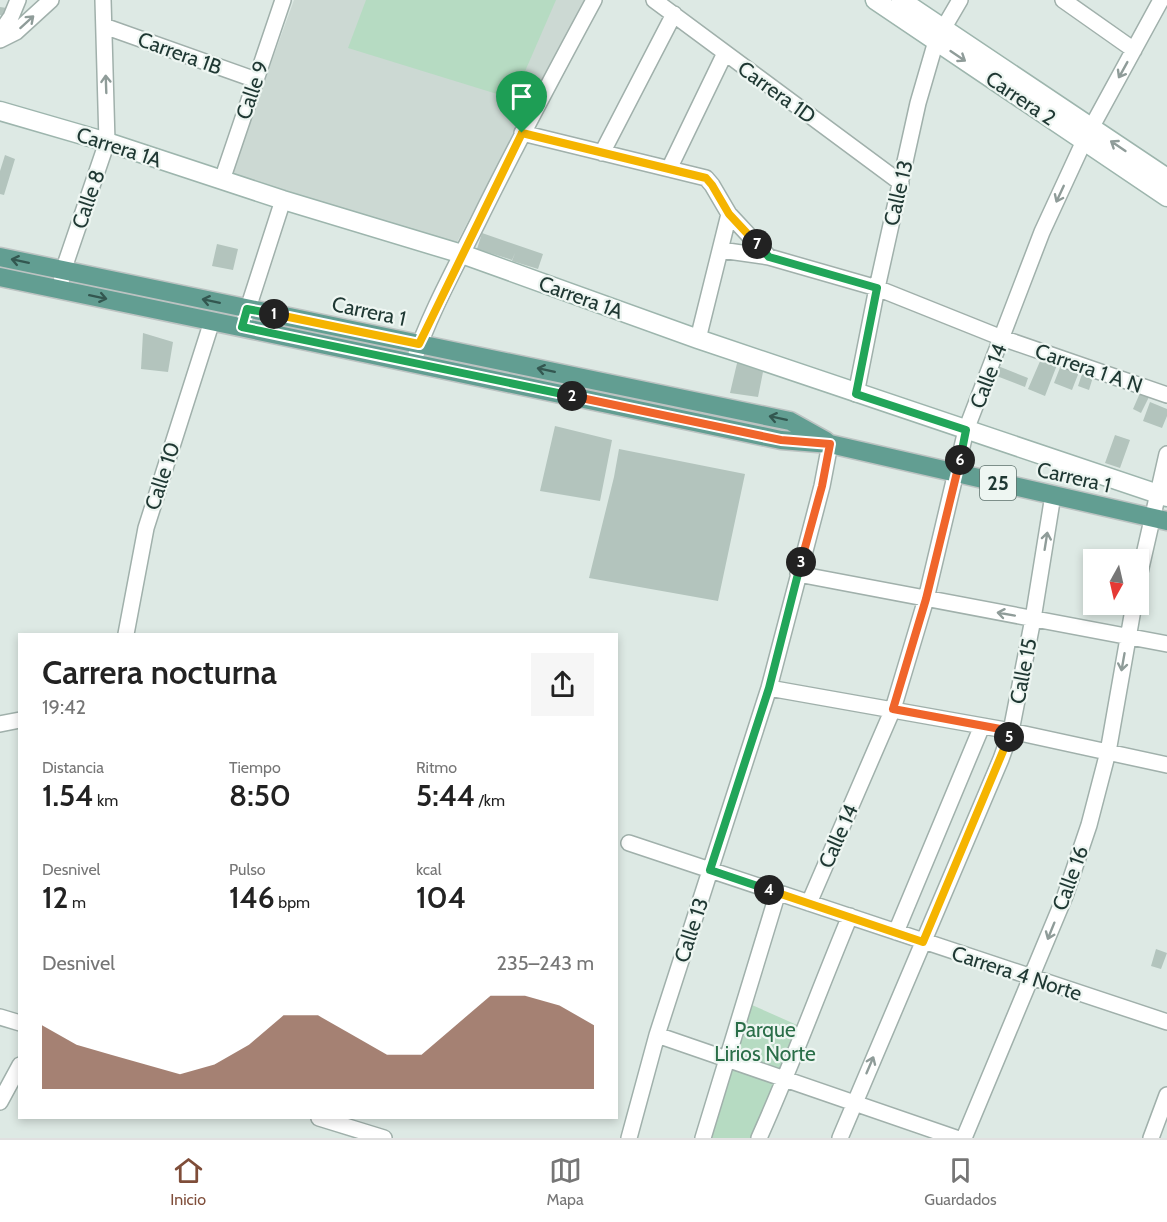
<!DOCTYPE html>
<html lang="es">
<meta charset="utf-8">
<style>
:root{--surface:#fff;--page:#f6f6f6;--text:#222;--muted:#767676;--line:#e0e0e0;--accent:#7f4d39}
body{margin:0;font-family:Cabin,sans-serif;background:var(--page);color:var(--text);height:100vh;display:flex;flex-direction:column;font-size:22px;white-space:nowrap}
*{box-sizing:border-box;margin:0}
p{font-size:20px;color:var(--muted)}
.icon{flex:none;width:33px;height:33px;fill:none;stroke:currentColor;stroke-width:2;stroke-linecap:round;stroke-linejoin:round}
.map{position:relative;flex:1;overflow:hidden}
.side{position:absolute;left:18px;top:633px;width:600px;height:486px;display:flex;flex-direction:column;background:var(--surface);border-radius:0px;box-shadow:0 3px 9px #0003}
.side>*{flex:none}
.needle{width:39px;rotate:188deg}
.buttons{position:absolute;left:1083px;top:549px;display:grid;gap:12px}
.buttons a{display:grid;place-items:center;width:66px;height:66px;border-radius:0px;background:var(--surface);box-shadow:0 3px 9px #0003;font-size:30px}
.pin{position:absolute;display:grid;place-items:center;width:51px;height:51px;color:#fff;margin:-62px -26px;border-radius:50% 50% 50% 0;rotate:-45deg;box-shadow:0 0 6px #0007}
.pin .icon{rotate:45deg}
.km{position:absolute;width:30px;height:30px;margin:-15px;border-radius:50%;background:#222;color:#fff;font-size:16px;line-height:30px;text-align:center}
.round{display:grid;place-items:center;flex:none;width:63px;height:63px;border-radius:0px;background:var(--page)}
.overview{display:flex;align-items:center;justify-content:space-between;height:102px;padding:0 24px}
h1{font-size:33px;font-weight:600;line-height:45px}
.stats{display:grid;grid-template-columns:repeat(3,1fr);gap:9px;height:102px;padding:6px 24px}
.stats div{display:grid;align-content:center}
.stats b{font-size:30px;font-weight:600}
.stats small{font-size:16px;font-weight:400}
.stats p{font-size:16px}
.chart{height:168px;padding:12px 24px}
.chart p{display:flex;justify-content:space-between}
.chart svg{width:100%;height:108px;margin-top:6px;fill:var(--accent);opacity:.7}
.tab-bar{display:flex;justify-content:space-around;align-items:center;height:84px;border-top:2px solid var(--line);background:var(--surface);font-size:16px;color:var(--muted)}
.tab-bar a{display:grid;justify-items:center;gap:3px}
.tab-bar .selected{color:var(--accent)}
.map>svg:first-child{display:block}
.built{fill:#ccd9d3}
.green{fill:#b6dbc2}
.building{fill:#b3c4bd}
.lines{fill:none;stroke-linecap:round;stroke-linejoin:round}
.street-casing{stroke:#a0b0ab;stroke-width:18}
.secondary-casing{stroke:#9db5ad;stroke-width:21}
.primary-casing{stroke:#bcc3c2;stroke-width:21}
.street{stroke:#fff;stroke-width:15}
.secondary{stroke:#fff;stroke-width:18}
.primary{stroke:#629e92;stroke-width:18}
.oneway{stroke:#8f9c99}
.oneway2{stroke:#335750}
.split-1-casing{stroke:#fff;stroke-width:12}
.split-2-casing{stroke:#fff;stroke-width:12}
.split-3-casing{stroke:#fff;stroke-width:12}
.split-4-casing{stroke:#fff;stroke-width:12}
.split-5-casing{stroke:#fff;stroke-width:12}
.split-6-casing{stroke:#fff;stroke-width:12}
.split-7-casing{stroke:#fff;stroke-width:12}
.split-8-casing{stroke:#fff;stroke-width:12}
.split-1{stroke:#f5b400;stroke-width:8}
.split-2{stroke:#22a559;stroke-width:8}
.split-3{stroke:#f0652b;stroke-width:8}
.split-4{stroke:#22a559;stroke-width:8}
.split-5{stroke:#f5b400;stroke-width:8}
.split-6{stroke:#f0652b;stroke-width:8}
.split-7{stroke:#22a559;stroke-width:8}
.split-8{stroke:#f5b400;stroke-width:8}
.labels{text-anchor:middle;dominant-baseline:central;stroke-width:4.5;stroke-linejoin:round;paint-order:stroke}
.shield{fill:#eef6f2;stroke:#5d716c;stroke-width:1.5}
.shield-label{font-size:20px;font-weight:bold;fill:#1f3833}
.street-label{font-size:21px;fill:#1f3833;stroke:#eef6f2}
.park-label{font-size:21px;fill:#2a6e48;stroke:#eef6f2}
</style>
<div class="map">
<svg width="1167" height="1138" viewBox="0 0 1167 1138">
<rect width="100%" height="100%" fill="#dde9e4"/>
<!-- built -->
<path class="built" d="M294,0h291l-129,244 -225,-71z"/>
<!-- green -->
<path class="green" d="M366,0h190l-43,99 -165,-51z
M752,1005l45,20 -19,55 -24,58h-48l25,-77z"/>
<!-- building -->
<path class="building" d="M0,7l7,1 -2,8 -5,-1z
M5,155l10,4 -11,36 -4,-1v-23z
M482,233l61,21 -5,15 -26,-8 3,-8 -3,7 -35,-11z
M217,244l21,5 -5,21 -21,-4z
M143,333l30,9 -5,30 -27,-3z
M738,359l26,8 -6,30 -28,-4z
M1041,359l16,6 -12,31 -17,-7z
M1061,365l18,7 -7,18 -18,-7z
M998,366l30,12 -3,9 -31,-12z
M1082,374l11,3 -4,13 -11,-4z
M1140,393l9,4 -8,16 -8,-4z
M1150,402l17,7v7l-5,12 -19,-7z
M555,426l57,14 -12,61 -60,-10z
M1115,435l15,5 -10,28 -15,-5z
M619,449l126,25 -27,127 -129,-23 25,-101z
M1156,949l11,4 -6,16 -10,-3z"/>
<g class="lines">
<defs>
<path id="street" d="M654,0l247,183
M1063,0l71,50
M104,26l152,54
M0,33l11,-16 7,-17
M0,40l16,-8 35,-32
M522,133l184,45 6,7 17,29 40,43
M602,153l72,-139
M669,169l56,-116
M222,180l61,-180
M721,250l48,7 108,31 125,50 165,57
M60,289l3,-18 44,-129 -4,-142
M242,327l41,-127
M698,339l31,-125
M413,363c16,-48 42,-95 65,-141 37,-75 76,-148 116,-222
M856,394l21,-106 41,-185 18,-62 24,-41
M798,574l369,70
M1138,581l29,-127
M126,634l20,-106 66,-207
M769,688l242,43 156,34
M0,724l20,-4
M629,843l538,179
M809,903l84,-194 33,-110 40,-169 76,-198 42,-91 77,-141
M896,932l86,-206
M0,1017l20,6
M657,1035l299,103
M0,1102l20,-37
M319,1118l65,20
M629,1138l28,-103 112,-347 53,-202 8,-42
M703,1138l75,-246
M759,1138c33,-73 60,-148 91,-222
M840,1138l161,-379 10,-28 22,-112 20,-124
M964,1138l101,-242 24,-71 19,-73 26,-148
M1151,1138l16,-43"/>
<path id="secondary" d="M875,0l292,197
M901,0l266,178
M0,111l107,31 176,58 179,54 236,85 469,158"/>
<path id="primary" d="M0,257l790,164 36,20
M0,277l781,163 49,4 337,77"/>
</defs>
<!-- street casing -->
<use href="#street" class="street-casing"/>
<!-- secondary casing -->
<use href="#secondary" class="secondary-casing"/>
<!-- primary casing -->
<use href="#primary" class="primary-casing"/>
<!-- street -->
<use href="#street" class="street"/>
<!-- secondary -->
<use href="#secondary" class="secondary"/>
<!-- primary -->
<use href="#primary" class="primary"/>
</g>
<!-- one-way arrows -->
<defs><path id="oneway-shaft" d="M-6 0H5M1.5-3L5.5 0L1.5 3" fill="none" stroke-width="1.6" stroke-linecap="round" stroke-linejoin="round" transform="scale(1.5)"/></defs>
<g class="oneway">
<use href="#oneway-shaft" transform="translate(27 22) rotate(-42)"/>
<use href="#oneway-shaft" transform="translate(958 56) rotate(34)"/>
<use href="#oneway-shaft" transform="translate(1123 70) rotate(119)"/>
<use href="#oneway-shaft" transform="translate(106 84) rotate(-92)"/>
<use href="#oneway-shaft" transform="translate(1118 146) rotate(-146)"/>
<use href="#oneway-shaft" transform="translate(1060 194) rotate(115)"/>
<use href="#oneway-shaft" transform="translate(1046 541) rotate(-81)"/>
<use href="#oneway-shaft" transform="translate(1006 614) rotate(-170)"/>
<use href="#oneway-shaft" transform="translate(1123 662) rotate(100)"/>
<use href="#oneway-shaft" transform="translate(1051 931) rotate(112)"/>
<use href="#oneway-shaft" transform="translate(870 1065) rotate(-67)"/>
</g>
<g class="oneway2">
<use href="#oneway-shaft" transform="translate(20 261) rotate(-168)"/>
<use href="#oneway-shaft" transform="translate(98 297) rotate(12)"/>
<use href="#oneway-shaft" transform="translate(211 301) rotate(-168)"/>
<use href="#oneway-shaft" transform="translate(546 370) rotate(-168)"/>
<use href="#oneway-shaft" transform="translate(778 418) rotate(-168)"/>
</g>
<g class="lines">
<defs>
<path id="split-1" d="M274,314l145,30 103,-211"/>
<path id="split-2" d="M274,314l-27,-5 -5,18 330,69"/>
<path id="split-3" d="M572,396l209,44 49,4 -8,42 -21,76"/>
<path id="split-4" d="M769,890l-59,-20 59,-182 32,-126"/>
<path id="split-5" d="M769,890l154,52 86,-205"/>
<path id="split-6" d="M960,460l-34,139 -33,110 118,22 -2,6"/>
<path id="split-7" d="M757,244l12,13 108,31 -21,106 110,36 -6,30"/>
<path id="split-8" d="M522,133l184,45 6,7 17,29 28,30"/>
</defs>
<!-- split-1 casing -->
<use href="#split-1" class="split-1-casing"/>
<!-- split-2 casing -->
<use href="#split-2" class="split-2-casing"/>
<!-- split-3 casing -->
<use href="#split-3" class="split-3-casing"/>
<!-- split-4 casing -->
<use href="#split-4" class="split-4-casing"/>
<!-- split-5 casing -->
<use href="#split-5" class="split-5-casing"/>
<!-- split-6 casing -->
<use href="#split-6" class="split-6-casing"/>
<!-- split-7 casing -->
<use href="#split-7" class="split-7-casing"/>
<!-- split-8 casing -->
<use href="#split-8" class="split-8-casing"/>
<!-- split-1 -->
<use href="#split-1" class="split-1"/>
<!-- split-2 -->
<use href="#split-2" class="split-2"/>
<!-- split-3 -->
<use href="#split-3" class="split-3"/>
<!-- split-4 -->
<use href="#split-4" class="split-4"/>
<!-- split-5 -->
<use href="#split-5" class="split-5"/>
<!-- split-6 -->
<use href="#split-6" class="split-6"/>
<!-- split-7 -->
<use href="#split-7" class="split-7"/>
<!-- split-8 -->
<use href="#split-8" class="split-8"/>
</g>
<g class="labels">
<!-- shield labels -->
<rect class="shield" x="980" y="466" width="36" height="34" rx="4.5"/>
<g class="shield-label">
<text x="998" y="483">25</text>
</g>
<!-- street labels -->
<g class="street-label">
<text transform="translate(180 53) rotate(20)">Carrera 1B</text>
<text transform="translate(252 90) rotate(-71)">Calle 9</text>
<text transform="translate(777 92) rotate(36)">Carrera 1D</text>
<text transform="translate(1021 98) rotate(34)">Carrera 2</text>
<text transform="translate(119 147) rotate(18)">Carrera 1A</text>
<text transform="translate(898 193) rotate(-77)">Calle 13</text>
<text transform="translate(88 199) rotate(-71)">Calle 8</text>
<text transform="translate(581 297) rotate(20)">Carrera 1A</text>
<text transform="translate(369 311) rotate(12)">Carrera 1</text>
<text transform="translate(1089 368) rotate(19)">Carrera 1 A N</text>
<text transform="translate(988 376) rotate(-69)">Calle 14</text>
<text transform="translate(162 476) rotate(-72)">Calle 10</text>
<text transform="translate(1074 477) rotate(13)">Carrera 1</text>
<text transform="translate(1023 671) rotate(-79)">Calle 15</text>
<text transform="translate(838 836) rotate(-66)">Calle 14</text>
<text transform="translate(1070 878) rotate(-70)">Calle 16</text>
<text transform="translate(691 930) rotate(-72)">Calle 13</text>
<text transform="translate(1017 973) rotate(18)">Carrera 4 Norte</text>
</g>
<!-- park labels -->
<g class="park-label">
<text x="765" y="1029">Parque<tspan x="765" dy="24">Lirios Norte</tspan></text>
</g>
</g>
</svg>
<div class="buttons">
<a><svg class="needle" viewBox="-14 -14 28 28"><path d="M0-13l5 13h-10z" fill="#e53935"/><path d="M0 13l5-13h-10z" fill="#767676"/></svg></a>
</div>
<div class="pin" style="left:522px;top:133px;background:#1e9e55"><svg class="icon" aria-label="arrive" viewBox="0 0 24 24"><path d="M6 21V4h12l-3 4 3 4H6"/></svg></div>
<b class="km" style="left:274px;top:314px">1</b>
<b class="km" style="left:572px;top:396px">2</b>
<b class="km" style="left:801px;top:562px">3</b>
<b class="km" style="left:769px;top:890px">4</b>
<b class="km" style="left:1009px;top:737px">5</b>
<b class="km" style="left:960px;top:460px">6</b>
<b class="km" style="left:757px;top:244px">7</b>
<section class="side">
<div class="overview"><div><h1>Carrera nocturna</h1><p>19:42</p></div><a class="round"><svg class="icon" aria-label="share" viewBox="0 0 24 24"><path d="M12 15V3M7 8l5-5 5 5M5 13v7h14v-7"/></svg></a></div>
<div class="stats">
<div><p>Distancia</p><b>1.54<small> km</small></b></div>
<div><p>Tiempo</p><b>8:50</b></div>
<div><p>Ritmo</p><b>5:44<small> /km</small></b></div>
</div>
<div class="stats">
<div><p>Desnivel</p><b>12<small> m</small></b></div>
<div><p>Pulso</p><b>146<small> bpm</small></b></div>
<div><p>kcal</p><b>104</b></div>
</div>
<div class="chart"><p><span>Desnivel</span>235–243 m</p>
<svg viewBox="0 0 160 44" preserveAspectRatio="none"><path d="M0 44V18L10 26L20 30L30 34L40 38L50 34L60 26L70 14L80 14L90 22L100 30L110 30L120 18L130 6L140 6L150 10L160 18V44z"/></svg>
</div>
</section>
</div>
<nav class="tab-bar">
<a class="selected"><svg class="icon" aria-label="home" viewBox="0 0 24 24"><path d="M3 11l9-7 9 7M6 9v11h12V9"/></svg>Inicio</a>
<a><svg class="icon" aria-label="map" viewBox="0 0 24 24"><path d="M3 6l6-2 6 2 6-2v14l-6 2-6-2-6 2zM9 4v14M15 6v14"/></svg>Mapa</a>
<a><svg class="icon" aria-label="saved" viewBox="0 0 24 24"><path d="M7 4h10v16l-5-4-5 4z"/></svg>Guardados</a>
</nav>
